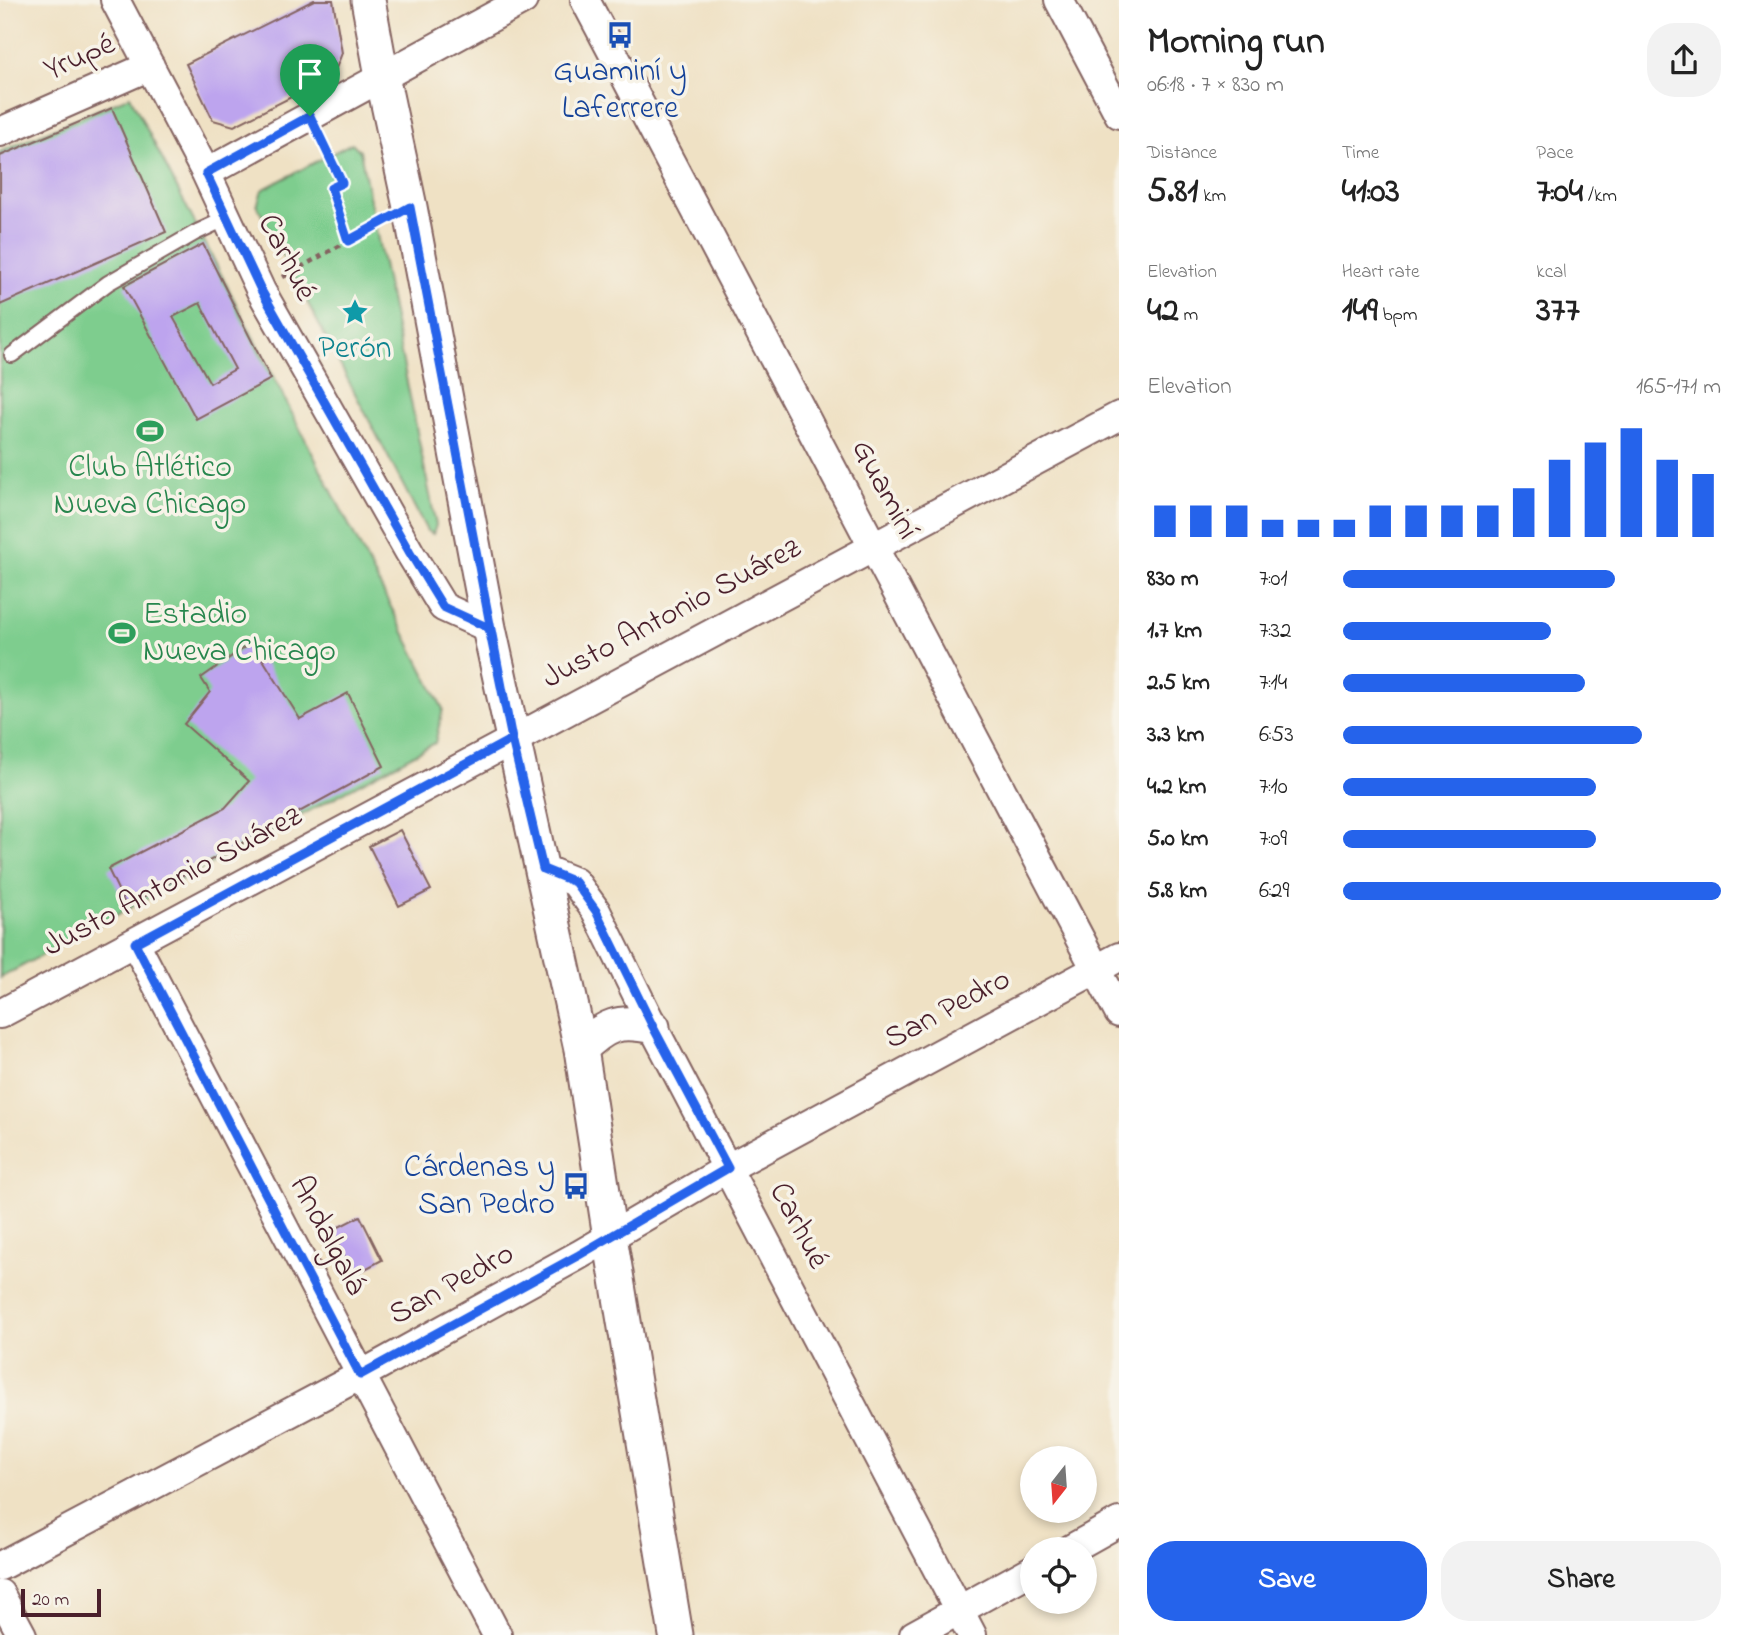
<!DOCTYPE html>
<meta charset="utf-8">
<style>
:root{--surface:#fff;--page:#f2f2f2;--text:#222;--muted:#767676;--accent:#2563eb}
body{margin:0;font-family:"Indie Flower",sans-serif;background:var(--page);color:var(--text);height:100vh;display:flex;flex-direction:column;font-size:26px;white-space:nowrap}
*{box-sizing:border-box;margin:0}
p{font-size:23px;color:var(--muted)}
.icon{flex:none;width:38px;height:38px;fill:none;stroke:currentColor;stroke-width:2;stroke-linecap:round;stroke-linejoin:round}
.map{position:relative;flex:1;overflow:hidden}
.side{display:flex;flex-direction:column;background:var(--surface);width:630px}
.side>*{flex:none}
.needle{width:46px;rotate:197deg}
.controls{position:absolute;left:1020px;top:1446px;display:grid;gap:14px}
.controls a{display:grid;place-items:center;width:77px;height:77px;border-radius:50%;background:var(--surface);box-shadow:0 4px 10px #0003;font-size:35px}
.scale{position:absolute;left:21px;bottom:18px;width:80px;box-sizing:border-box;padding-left:7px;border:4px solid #4a1f2b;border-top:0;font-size:19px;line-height:24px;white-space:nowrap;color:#4a1f2b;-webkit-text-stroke:5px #f7f3e8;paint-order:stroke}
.pin{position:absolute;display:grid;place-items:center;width:60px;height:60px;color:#fff;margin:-72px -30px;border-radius:50% 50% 50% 0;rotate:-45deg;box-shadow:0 0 7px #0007}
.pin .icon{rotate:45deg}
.round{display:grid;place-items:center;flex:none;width:74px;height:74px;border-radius:28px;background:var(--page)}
.head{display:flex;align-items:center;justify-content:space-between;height:119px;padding:0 28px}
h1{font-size:38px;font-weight:800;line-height:52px}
.figures{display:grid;grid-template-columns:repeat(3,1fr);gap:10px;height:119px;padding:7px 28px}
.figures div{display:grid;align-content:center}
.figures b{font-size:35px;font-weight:800}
.figures small{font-size:19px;font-weight:400}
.figures p{font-size:19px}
.chart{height:196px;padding:14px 28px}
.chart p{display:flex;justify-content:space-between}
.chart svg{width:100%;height:126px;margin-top:7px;stroke:var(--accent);stroke-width:6}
.cta{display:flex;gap:14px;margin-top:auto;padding:14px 28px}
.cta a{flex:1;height:80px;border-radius:28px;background:var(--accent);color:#fff;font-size:28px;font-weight:800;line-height:80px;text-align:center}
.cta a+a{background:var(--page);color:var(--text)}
ul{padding:0 28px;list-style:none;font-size:23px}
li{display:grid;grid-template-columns:112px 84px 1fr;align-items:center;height:52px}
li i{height:18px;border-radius:9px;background:var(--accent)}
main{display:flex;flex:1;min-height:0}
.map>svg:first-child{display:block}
.green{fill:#7ecd8e;stroke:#64765c;stroke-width:2}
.building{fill:#bda4ee;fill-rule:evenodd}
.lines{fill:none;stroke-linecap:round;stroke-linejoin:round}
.service-casing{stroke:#846361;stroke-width:18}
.minor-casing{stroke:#846361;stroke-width:32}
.tertiary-casing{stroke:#846361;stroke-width:37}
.path{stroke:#846361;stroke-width:4.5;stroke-dasharray:5 5;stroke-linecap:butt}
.service{stroke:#fff;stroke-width:14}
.minor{stroke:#fff;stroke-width:28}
.tertiary{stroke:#fff;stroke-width:33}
.route-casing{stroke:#fff;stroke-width:14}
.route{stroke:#2563eb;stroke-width:9}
.labels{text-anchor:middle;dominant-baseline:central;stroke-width:7;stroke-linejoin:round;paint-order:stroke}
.street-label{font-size:32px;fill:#4a1f2b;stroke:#f7f3e8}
.transit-label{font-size:32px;fill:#164399;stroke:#f7f3e8}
.culture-label{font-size:32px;fill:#0d838f;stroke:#f7f3e8}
.leisure-label{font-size:32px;fill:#27864d;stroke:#f7f3e8}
</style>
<main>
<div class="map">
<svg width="1119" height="1635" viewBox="0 0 1119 1635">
<rect width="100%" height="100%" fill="#f7f3e8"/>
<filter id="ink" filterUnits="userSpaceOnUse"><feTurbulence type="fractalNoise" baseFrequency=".0143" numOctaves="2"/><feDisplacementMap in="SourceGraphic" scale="14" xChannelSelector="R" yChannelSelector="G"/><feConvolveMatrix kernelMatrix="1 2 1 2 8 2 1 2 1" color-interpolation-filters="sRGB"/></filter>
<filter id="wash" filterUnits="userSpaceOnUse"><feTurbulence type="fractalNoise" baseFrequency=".00686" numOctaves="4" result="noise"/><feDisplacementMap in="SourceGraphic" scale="28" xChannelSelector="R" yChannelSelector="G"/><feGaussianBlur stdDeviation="1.57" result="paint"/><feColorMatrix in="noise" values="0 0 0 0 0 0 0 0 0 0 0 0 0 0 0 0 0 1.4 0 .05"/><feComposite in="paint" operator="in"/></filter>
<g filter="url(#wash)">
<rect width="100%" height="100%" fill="#efe1c4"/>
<!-- green -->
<path class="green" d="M130,96l313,613 -8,34 -435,235v-826z
M352,143l8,8 76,374 -3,9 -6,-3 -170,-325 5,-16z"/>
<g id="blocks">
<!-- building -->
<path class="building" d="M314,0h19l9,53 -9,23 -99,50 -21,-6 -27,-56z
M112,108l54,124 -166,73v-149z
M203,244l68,135 -75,40 -72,-133zM200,303l35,66 -25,14 -37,-66z
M252,642l48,77 48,-26 36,73 -258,140 -18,-37 117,-61 24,-27 -65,-57 26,-32 -9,-14z
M400,830l31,60 -32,16 -30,-60z
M360,1216l22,44 -28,15 -23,-44z"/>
</g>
</g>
<g filter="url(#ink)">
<use href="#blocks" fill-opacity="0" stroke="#846361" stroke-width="2"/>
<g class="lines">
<defs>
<path id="service" d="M12,355l96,-72 87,-50 32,-15"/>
<path id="minor" d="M115,0l91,173 55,118 149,262 33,54 46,21
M585,0l534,1013
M1059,0l60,114
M0,132l150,-66
M206,173l317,-173
M543,869l32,13 21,29 57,116 319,608
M135,943l362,692
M0,1014l1119,-598
M1071,1549l48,-27
M0,1566l361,-191 218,-120 149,-87 391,-211
M0,1594l22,41
M914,1635l118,-65"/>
<path id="tertiary" d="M368,0l14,76 28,131 79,421 92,421 29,188 66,398
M581,1049c24,-24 38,-30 72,-22"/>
</defs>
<!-- service casing -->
<use href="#service" class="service-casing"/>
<!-- minor casing -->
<use href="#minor" class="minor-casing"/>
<!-- tertiary casing -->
<use href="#tertiary" class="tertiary-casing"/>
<!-- path -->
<path class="path" d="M348,241l37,-20
M283,277l65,-36 -17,-53 11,-5 -21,-43"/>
<!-- service -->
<use href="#service" class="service"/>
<!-- minor -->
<use href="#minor" class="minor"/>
<!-- tertiary -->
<use href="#tertiary" class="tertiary"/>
</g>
</g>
<g class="lines" filter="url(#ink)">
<defs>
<path id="route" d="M310,116l32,67 -11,5 17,53 62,-34 102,532 -377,204 225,432 219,-120 149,-87 -75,-141 -57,-116 -21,-29 -32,-13 -31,-130 -23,-111 -46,-21 -33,-54 -149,-263 -55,-117 104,-57"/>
</defs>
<!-- route casing -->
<use href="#route" class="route-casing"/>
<!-- route -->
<use href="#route" class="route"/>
</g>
<!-- icons -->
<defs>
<symbol id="bus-bare" viewBox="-9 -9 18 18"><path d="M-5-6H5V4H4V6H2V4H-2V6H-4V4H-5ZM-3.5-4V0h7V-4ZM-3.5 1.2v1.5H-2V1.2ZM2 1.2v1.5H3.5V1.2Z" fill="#1a4fb4" stroke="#f7f3e8" stroke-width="2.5" paint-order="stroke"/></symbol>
<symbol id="sight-bare" viewBox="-9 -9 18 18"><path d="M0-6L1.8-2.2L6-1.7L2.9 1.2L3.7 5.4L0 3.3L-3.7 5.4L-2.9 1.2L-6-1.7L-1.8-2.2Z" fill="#0f9aa8" stroke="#f7f3e8" stroke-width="2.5" paint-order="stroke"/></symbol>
<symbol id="stadium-bare" viewBox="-9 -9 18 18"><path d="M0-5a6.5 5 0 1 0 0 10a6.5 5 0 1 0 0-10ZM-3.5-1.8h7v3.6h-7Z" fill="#2e9e5b" stroke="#f7f3e8" stroke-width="2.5" paint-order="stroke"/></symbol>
</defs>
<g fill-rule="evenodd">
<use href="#bus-bare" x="601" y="16" width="38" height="38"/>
<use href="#sight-bare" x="336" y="293" width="38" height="38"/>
<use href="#stadium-bare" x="131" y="412" width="38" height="38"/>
<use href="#stadium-bare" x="103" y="614" width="38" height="38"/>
<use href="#bus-bare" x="557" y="1167" width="38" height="38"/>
</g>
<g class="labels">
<!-- street labels -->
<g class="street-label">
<text transform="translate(80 58) rotate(-24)">Yrupé</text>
<text transform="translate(286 258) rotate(63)">Carhué</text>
<text transform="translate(884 490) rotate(62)">Guaminí</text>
<text transform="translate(672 614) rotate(-28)">Justo Antonio Suárez</text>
<text transform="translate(173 882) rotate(-28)">Justo Antonio Suárez</text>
<text transform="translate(948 1010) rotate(-28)">San Pedro</text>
<text transform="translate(798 1226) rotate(62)">Carhué</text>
<text transform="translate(327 1236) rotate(62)">Andalgalá</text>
<text transform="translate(452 1285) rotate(-29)">San Pedro</text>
</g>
<!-- transit labels -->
<g class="transit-label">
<text x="620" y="72">Guaminí y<tspan x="620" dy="37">Laferrere</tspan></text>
<text x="555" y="1168" text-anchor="end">Cárdenas y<tspan x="555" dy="37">San Pedro</tspan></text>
</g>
<!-- culture labels -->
<g class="culture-label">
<text x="355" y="349">Perón</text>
</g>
<!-- leisure labels -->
<g class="leisure-label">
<text x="150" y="468">Club Atlético<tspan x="150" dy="37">Nueva Chicago</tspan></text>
<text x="143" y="615" text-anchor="start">Estadio<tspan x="143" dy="37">Nueva Chicago</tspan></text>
</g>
</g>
</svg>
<div class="controls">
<a><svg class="needle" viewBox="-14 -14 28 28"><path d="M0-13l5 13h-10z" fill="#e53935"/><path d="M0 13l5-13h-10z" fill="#767676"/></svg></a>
<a><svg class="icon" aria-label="locate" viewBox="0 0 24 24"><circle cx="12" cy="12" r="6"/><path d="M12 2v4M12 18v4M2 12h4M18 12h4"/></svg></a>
</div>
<div class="scale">20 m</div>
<div class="pin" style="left:310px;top:116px;background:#1e9e55"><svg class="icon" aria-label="arrive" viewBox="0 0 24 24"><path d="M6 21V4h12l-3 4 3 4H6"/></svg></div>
</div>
<section class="side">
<div class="head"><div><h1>Morning run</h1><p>06:18 · 7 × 830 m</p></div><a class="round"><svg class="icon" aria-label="share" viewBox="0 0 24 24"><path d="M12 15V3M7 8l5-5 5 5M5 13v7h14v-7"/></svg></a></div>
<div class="figures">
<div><p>Distance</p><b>5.81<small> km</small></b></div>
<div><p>Time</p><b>41:03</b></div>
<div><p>Pace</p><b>7:04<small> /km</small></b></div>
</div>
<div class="figures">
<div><p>Elevation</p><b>42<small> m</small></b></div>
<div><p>Heart rate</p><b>149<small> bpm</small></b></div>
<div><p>kcal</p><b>377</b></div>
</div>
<div class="chart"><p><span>Elevation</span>165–171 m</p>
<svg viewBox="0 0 160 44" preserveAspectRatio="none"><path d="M5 44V33M15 44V33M25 44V33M35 44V38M45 44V38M55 44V38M65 44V33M75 44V33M85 44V33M95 44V33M105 44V27M115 44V17M125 44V11M135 44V6M145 44V17M155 44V22"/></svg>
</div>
<ul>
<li><b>830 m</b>7:01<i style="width:72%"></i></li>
<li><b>1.7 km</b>7:32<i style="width:55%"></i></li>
<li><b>2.5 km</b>7:14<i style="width:64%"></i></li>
<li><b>3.3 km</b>6:53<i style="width:79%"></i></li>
<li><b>4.2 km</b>7:10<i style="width:67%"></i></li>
<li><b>5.0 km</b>7:09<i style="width:67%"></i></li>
<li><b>5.8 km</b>6:29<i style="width:100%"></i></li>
</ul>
<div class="cta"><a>Save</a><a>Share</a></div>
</section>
</main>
